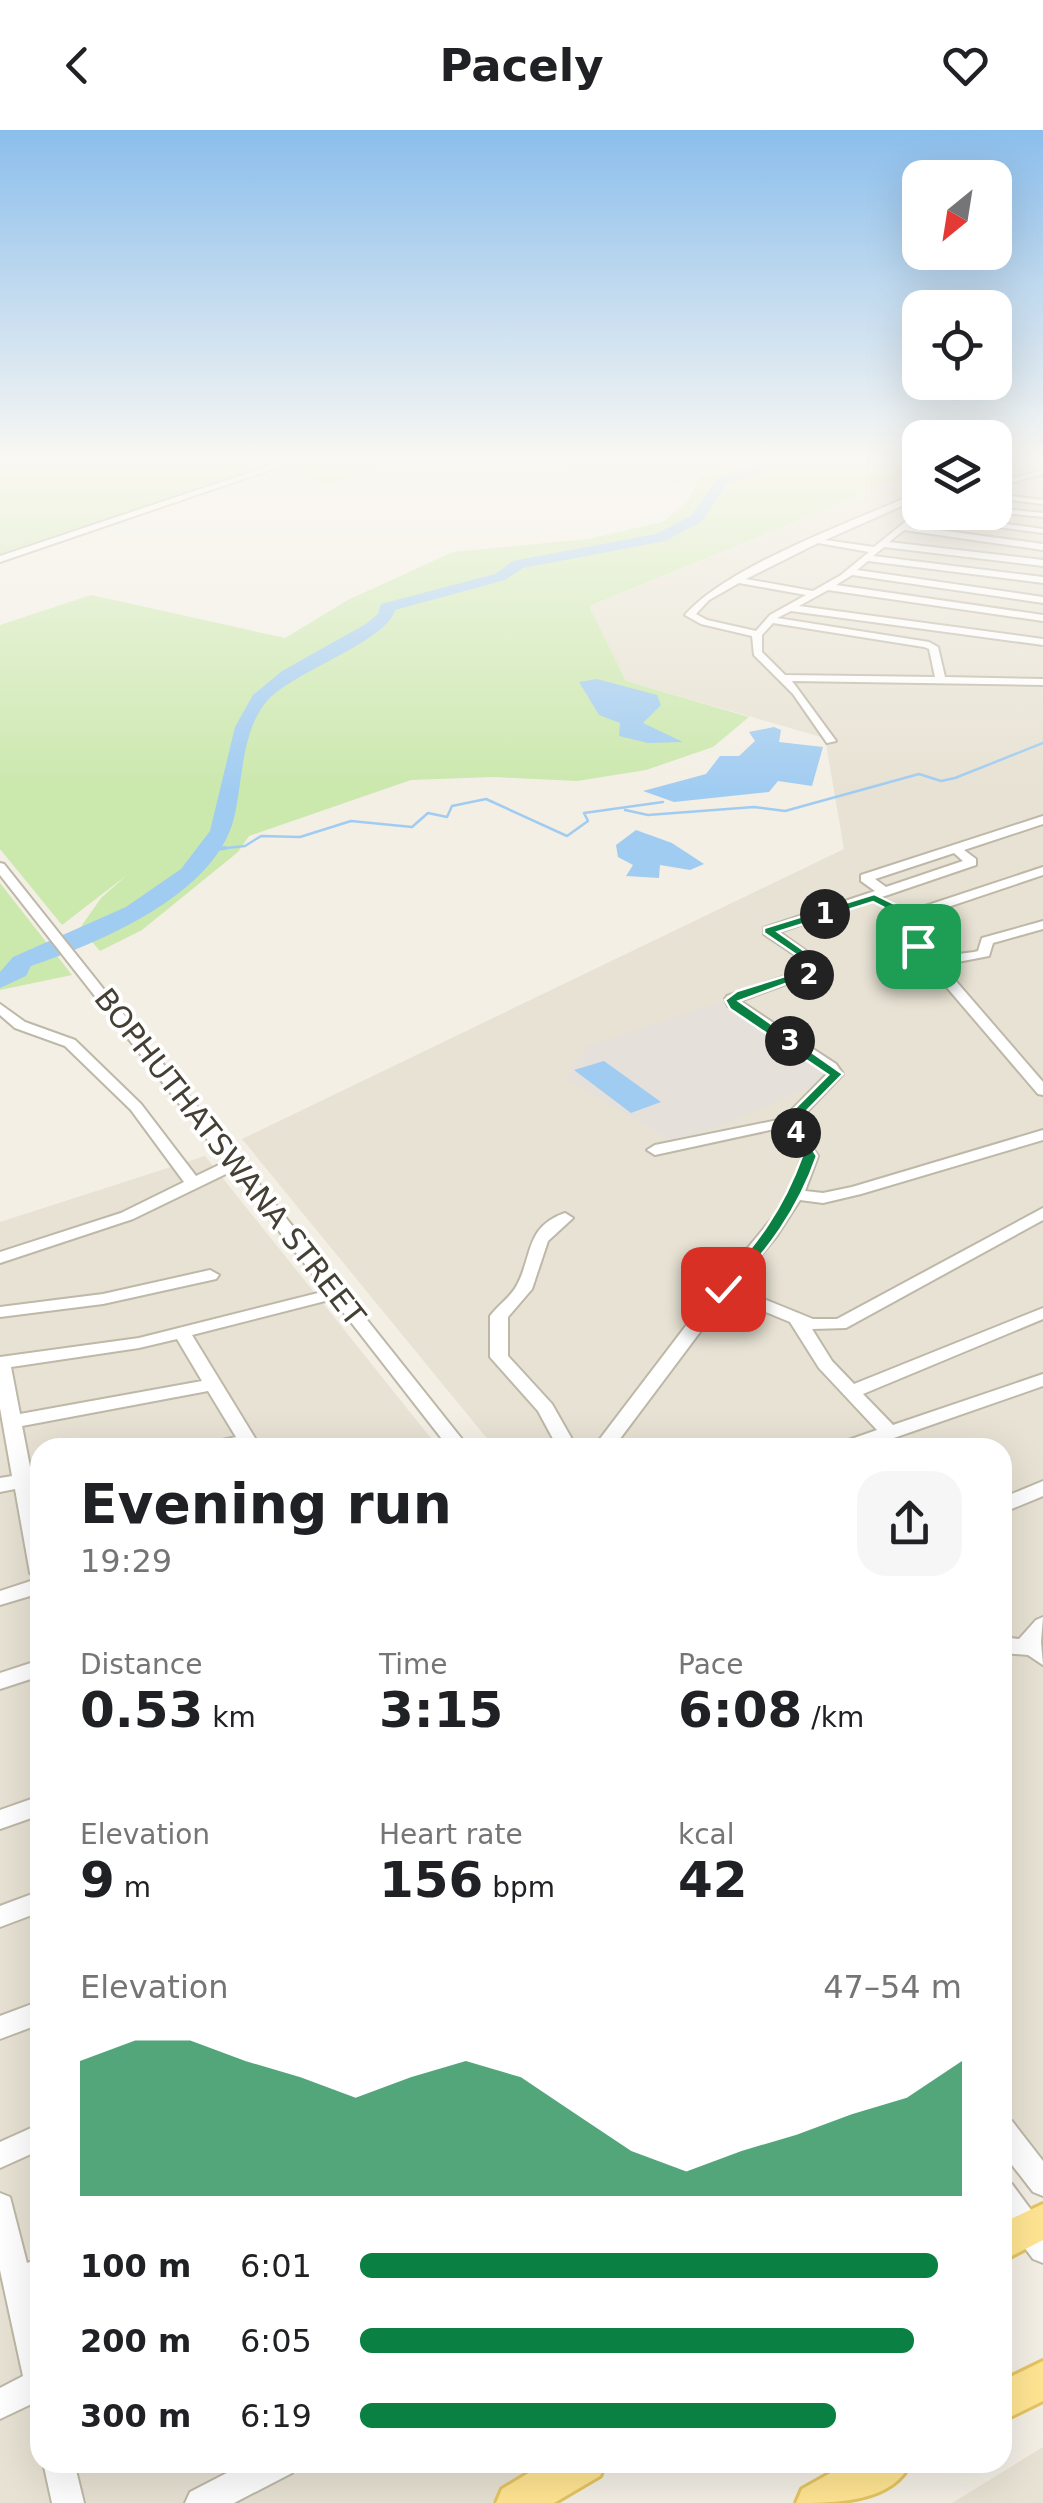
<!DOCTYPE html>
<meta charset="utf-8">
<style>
:root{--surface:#fff;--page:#f6f6f6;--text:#202124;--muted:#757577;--accent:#0b8043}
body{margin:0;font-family:"DejaVu Sans",sans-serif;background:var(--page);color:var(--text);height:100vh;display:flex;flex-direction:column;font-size:38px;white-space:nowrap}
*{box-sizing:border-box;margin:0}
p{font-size:32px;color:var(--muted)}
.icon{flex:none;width:55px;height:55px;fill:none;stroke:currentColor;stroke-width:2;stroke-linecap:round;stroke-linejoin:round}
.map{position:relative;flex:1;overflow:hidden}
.drawer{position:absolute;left:30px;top:1308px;width:982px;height:1035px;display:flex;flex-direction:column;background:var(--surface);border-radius:30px;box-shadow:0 10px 40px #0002}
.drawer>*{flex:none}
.needle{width:65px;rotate:210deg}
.buttons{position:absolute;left:902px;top:30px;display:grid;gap:20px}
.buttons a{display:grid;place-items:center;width:110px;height:110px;border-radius:20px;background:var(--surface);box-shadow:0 10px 40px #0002;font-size:50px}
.pin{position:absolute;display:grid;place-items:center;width:85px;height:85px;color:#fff;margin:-42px;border-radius:20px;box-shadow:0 5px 15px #0006}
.km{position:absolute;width:50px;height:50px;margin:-25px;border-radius:50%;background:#222;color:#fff;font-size:28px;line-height:50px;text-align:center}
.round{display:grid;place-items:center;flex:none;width:105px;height:105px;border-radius:30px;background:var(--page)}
.head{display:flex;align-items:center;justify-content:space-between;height:170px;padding:0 50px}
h1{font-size:55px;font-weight:600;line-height:75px}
.metrics{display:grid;grid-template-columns:repeat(3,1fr);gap:15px;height:170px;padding:10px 50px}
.metrics div{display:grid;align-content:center}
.metrics b{font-size:50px;font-weight:600}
.metrics small{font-size:28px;font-weight:400}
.metrics p{font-size:28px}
.chart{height:280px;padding:20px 50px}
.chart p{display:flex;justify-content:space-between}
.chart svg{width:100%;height:180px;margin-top:10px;fill:var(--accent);opacity:.7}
ul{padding:0 50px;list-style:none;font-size:32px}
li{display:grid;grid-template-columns:160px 120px 1fr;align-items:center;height:75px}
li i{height:25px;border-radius:12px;background:var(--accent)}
header{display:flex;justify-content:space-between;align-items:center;height:130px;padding:0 50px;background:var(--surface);font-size:45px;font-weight:600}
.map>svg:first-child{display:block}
.residential{fill:#e7e2d3}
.industrial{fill:#e5e1da}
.green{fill:#cbe8ad}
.water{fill:#a1ccf1}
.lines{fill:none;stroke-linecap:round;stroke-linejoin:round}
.stream-far1{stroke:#a1ccf1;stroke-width:2.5}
.stream{stroke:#a1ccf1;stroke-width:4}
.river{fill:#a1ccf1;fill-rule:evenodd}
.minor-casing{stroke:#beb8a8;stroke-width:4}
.major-casing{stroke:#e5c462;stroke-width:6}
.minor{fill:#fff;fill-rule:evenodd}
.major{fill:#ffe592;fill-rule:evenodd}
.route{fill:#0b8043;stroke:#fff;stroke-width:2.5}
.labels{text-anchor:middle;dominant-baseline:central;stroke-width:8;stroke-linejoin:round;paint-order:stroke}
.street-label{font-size:30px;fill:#454035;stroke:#fff}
</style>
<header><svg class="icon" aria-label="back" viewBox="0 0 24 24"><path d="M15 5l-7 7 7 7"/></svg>Pacely<svg class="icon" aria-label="heart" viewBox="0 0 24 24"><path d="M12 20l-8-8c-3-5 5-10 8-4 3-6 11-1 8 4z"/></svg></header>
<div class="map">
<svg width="1043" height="2373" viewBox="0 0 1043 2373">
<rect width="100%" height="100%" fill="#f3efe5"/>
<!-- residential -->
<path class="residential" d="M495,327h244l-59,26z
M995,327h48v1706l-40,-53 -1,-662 -508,-1 -252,-308 602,-290 -19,-111 -199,-57 -37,-75 331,-134v40h75z
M205,1026l233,291 -398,1v1014l521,1 -70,40h-491v-1281z
M1043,2317v56h-91z"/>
<!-- industrial -->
<path class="industrial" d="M722,871l120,73 -165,70 -111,-65 20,-33z"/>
<!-- green -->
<path class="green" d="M0,327h301l-301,101z
M312,327h90l-71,28 -52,-16z
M741,327h179v14l-331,135 37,75 123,36 -36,30 -67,23 -69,11 -84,-4 -82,3 -162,56 -11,16 -96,78 -42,21 -20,-23 21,-30 26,-23 -65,50 -62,-76v-224l91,-30 194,43 63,-38 105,-48 135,-13 75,-17 24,-20 13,-26z
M0,753l72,92 -72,15z"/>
<!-- water -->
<path class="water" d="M597,549l60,16 4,10 -18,18 40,19 -35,1 -29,-7 1,-13 -21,-8 -20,-33z
M774,597l7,3 -2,12 44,5 -11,39 -34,-5 -9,11 -95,10 -31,-11 63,-17 14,-18h19l16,-15 -6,-9z
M636,700l36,13 32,21 -14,6 -30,-5 -1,13 -33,-2 7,-11 -15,-8 -2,-12z
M604,931l57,41 -30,11 -57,-43z"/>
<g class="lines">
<!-- stream-far1 -->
<path class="stream-far1" d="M625,680l23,5 106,-8 31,4 134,-37 22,7 14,-3 88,-35
M208,720l37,-4 16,-10 39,1 51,-16 61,6 16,-14 19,4 5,-11 34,-7 81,37 21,-15 -4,-8 79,-11"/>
<!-- stream -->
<path class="stream" d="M208,720l17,-2"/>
<!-- river -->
<path class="river" d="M787,327h22l-81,26 -27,39 -36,19 -142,27 -18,12 -110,30c-7,31 -103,62 -128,91 -26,30 -24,80 -33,117 -19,77 -135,125 -203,148l-5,10 -26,12v-16l13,-15 113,-50 55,-38 29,-38 25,-104 18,-32 29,-24 84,-47 12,-10 3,-10 114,-30 18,-13 143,-27 35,-18 27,-39z"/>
<defs>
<path id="minor" d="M296,327h12l-308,105v-6z
M1008,327h8l-21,15v-6z
M1043,340v4l-48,13v-4z
M917,363h3v5l-95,42 49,7 46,-37v2l123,17v4l-124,-16 -10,9 134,18v6l-139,-20 -15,12 154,18v6l-159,-19 -11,9 170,21v6l-175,-22 -11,9 186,27v6l-191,-28 -16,10 207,30v6l-215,-31 -29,16 244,33v6l-252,-34 -14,7 152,24 9,5 7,30 98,2v6l-251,-4 44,60 -9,2 -34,-49 -39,-39 -2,-19 -51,-12 -16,-9c44,-50 169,-94 232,-122zM818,413l51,9 -28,23 -28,16 -67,-12zM739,453l67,12 -36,20 -14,16 -49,-11 -11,-6 13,-14zM773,493l151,24 5,2 6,28 -150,-2 -23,-23v-17z
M995,364l48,6v4l-48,-6z
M995,378l48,5v4l-48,-5z
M1043,686v8l-79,26 12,9v6l-197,67 51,36 -90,33 96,63 7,10 -47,49 22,33 -13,35 18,2 29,-6 191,-57v10l-182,54 -38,9 -23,-3 -24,37 -42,50 79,32h24l206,-111v12l-197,108 -34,1 20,32 22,23 189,-76v11l-180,75 30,31 150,-51v12l-178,62h-30l2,-4 40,-14 -58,-62 -29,-46 -63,-26 -114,152h-20l124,-163 58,-70 20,-37 7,-22 -18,-29 -129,28 -8,-5 8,-5 128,-26 45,-46 -100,-67 -3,-7 2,-3 86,-29 -49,-33v-6l111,-37 -14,-10v-6zM954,723l9,8 -77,26 -11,-8z
M0,733l4,1 234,294 5,1v5l226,284h-20l-116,-149 -141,36 69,113h-59l2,-4 32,-7 -28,-46 -186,35 9,46 9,-1v12l-7,2 7,34v74l-40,12v-14l37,-12 -7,-6 -15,-84 -15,3v-14l12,-2 -12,-68v-51l139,-19 187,-47 -94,-120 -99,48 -133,44v-11l121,-39 63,-31 -53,-72 -66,-64 -50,-18 -15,-13v-11l25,18 50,18 66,64 55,72 29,-14 -225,-287zM177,1209l25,42 -182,33 -9,-47 128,-19z
M1043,737v8l-128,43 1,16 19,23 39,-5 4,-1 4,-13 61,-17v8l-50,14 -4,13 -47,9 101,117v13l-5,-1 -136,-159 2,-22z
M565,1083l8,5 -25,23 -16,48 -24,28v39l44,48 25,44h-19l-20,-37 -48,-54v-41c8,-11 21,-19 27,-31 16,-30 8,-58 48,-72z
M210,1140l9,5 -3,4 -113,25 -103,13v-10l103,-13z
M1043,1351v15l-41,17v-15z
M1043,1487l-2,25 2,23 -15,-10 -26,-2v-16l17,2 17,-19z
M40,1530v16l-40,13v-16z
M40,1666v19l-40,14v-19z
M40,1761v21l-40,15v-21z
M40,1871v23l-40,15v-23z
M1002,1988l10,3 31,40v35l-10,-4 -31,-40z
M40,1994v26l-40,18v-26z
M1002,2050l10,4 31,42v37l-10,-4 -31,-42z
M0,2063l10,4 17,66 13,-5v29l-7,3 7,29v81l-40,19v-31l23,-12 -23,-106z
M43,2332h31l10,41h-32z
M248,2332h48l-4,11 -58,30h-49l5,-11z"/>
<path id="major" d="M1043,2074v36l-41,21v-38z
M1043,2231v40l-41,20v-40z
M547,2332h59l-6,14 -46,27h-58l6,-14z
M850,2332h61c-18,41 -77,41 -115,41l6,-14z"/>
</defs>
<!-- minor casing -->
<use href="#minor" class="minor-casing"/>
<!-- major casing -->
<use href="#major" class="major-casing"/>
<!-- minor -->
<use href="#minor" class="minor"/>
<!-- major -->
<use href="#major" class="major"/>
</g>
<!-- sky -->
<linearGradient id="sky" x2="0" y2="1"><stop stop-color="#8bbeec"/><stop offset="0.5" stop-color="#faf8f3"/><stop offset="1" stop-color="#faf8f3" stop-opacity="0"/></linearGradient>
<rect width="1043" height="660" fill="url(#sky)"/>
<!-- route -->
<path class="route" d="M874,764l39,19 -1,13 10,22 -11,-2 -11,-20 2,-9 -29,-15 -95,30 51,36 -90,33 104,73 -47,48 21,34c-19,55 -49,94 -88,136h-11v-6c38,-41 65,-77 84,-130l-21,-34 47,-47 -98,-66 -5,-9 12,-9 77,-24 -50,-34v-5z"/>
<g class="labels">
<!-- street labels -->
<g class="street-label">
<text transform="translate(230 1027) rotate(52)">BOPHUTHATSWANA STREET</text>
</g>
</g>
</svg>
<div class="buttons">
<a><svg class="needle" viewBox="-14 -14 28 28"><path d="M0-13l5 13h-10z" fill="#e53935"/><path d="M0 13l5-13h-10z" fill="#757577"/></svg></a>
<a><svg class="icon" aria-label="locate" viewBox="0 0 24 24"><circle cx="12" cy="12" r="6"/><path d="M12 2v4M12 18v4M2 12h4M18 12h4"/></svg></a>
<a><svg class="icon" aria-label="layers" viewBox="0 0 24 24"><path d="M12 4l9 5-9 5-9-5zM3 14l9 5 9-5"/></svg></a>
</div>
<div class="pin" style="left:918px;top:816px;background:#1e9e55"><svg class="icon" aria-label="arrive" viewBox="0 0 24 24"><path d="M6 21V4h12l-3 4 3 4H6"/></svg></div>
<div class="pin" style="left:723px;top:1159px;background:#d93025"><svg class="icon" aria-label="check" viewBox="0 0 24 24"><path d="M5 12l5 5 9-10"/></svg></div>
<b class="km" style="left:825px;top:784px">1</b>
<b class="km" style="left:809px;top:845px">2</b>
<b class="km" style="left:790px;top:911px">3</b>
<b class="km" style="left:796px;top:1003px">4</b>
<section class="drawer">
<div class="head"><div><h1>Evening run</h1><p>19:29</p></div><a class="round"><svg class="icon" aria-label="share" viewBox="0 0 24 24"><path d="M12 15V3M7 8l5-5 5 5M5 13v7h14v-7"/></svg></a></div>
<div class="metrics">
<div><p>Distance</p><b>0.53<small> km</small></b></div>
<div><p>Time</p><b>3:15</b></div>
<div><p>Pace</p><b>6:08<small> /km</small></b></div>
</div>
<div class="metrics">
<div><p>Elevation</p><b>9<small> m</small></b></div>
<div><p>Heart rate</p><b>156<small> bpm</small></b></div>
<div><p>kcal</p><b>42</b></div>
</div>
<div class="chart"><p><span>Elevation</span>47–54 m</p>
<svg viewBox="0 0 160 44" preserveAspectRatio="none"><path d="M0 44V11L10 6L20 6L30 11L40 15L50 20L60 15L70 11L80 15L90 24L100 33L110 38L120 33L130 29L140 24L150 20L160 11V44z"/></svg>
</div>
<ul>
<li><b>100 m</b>6:01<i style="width:96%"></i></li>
<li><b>200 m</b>6:05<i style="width:92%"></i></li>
<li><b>300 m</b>6:19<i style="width:79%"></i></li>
</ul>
</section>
</div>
